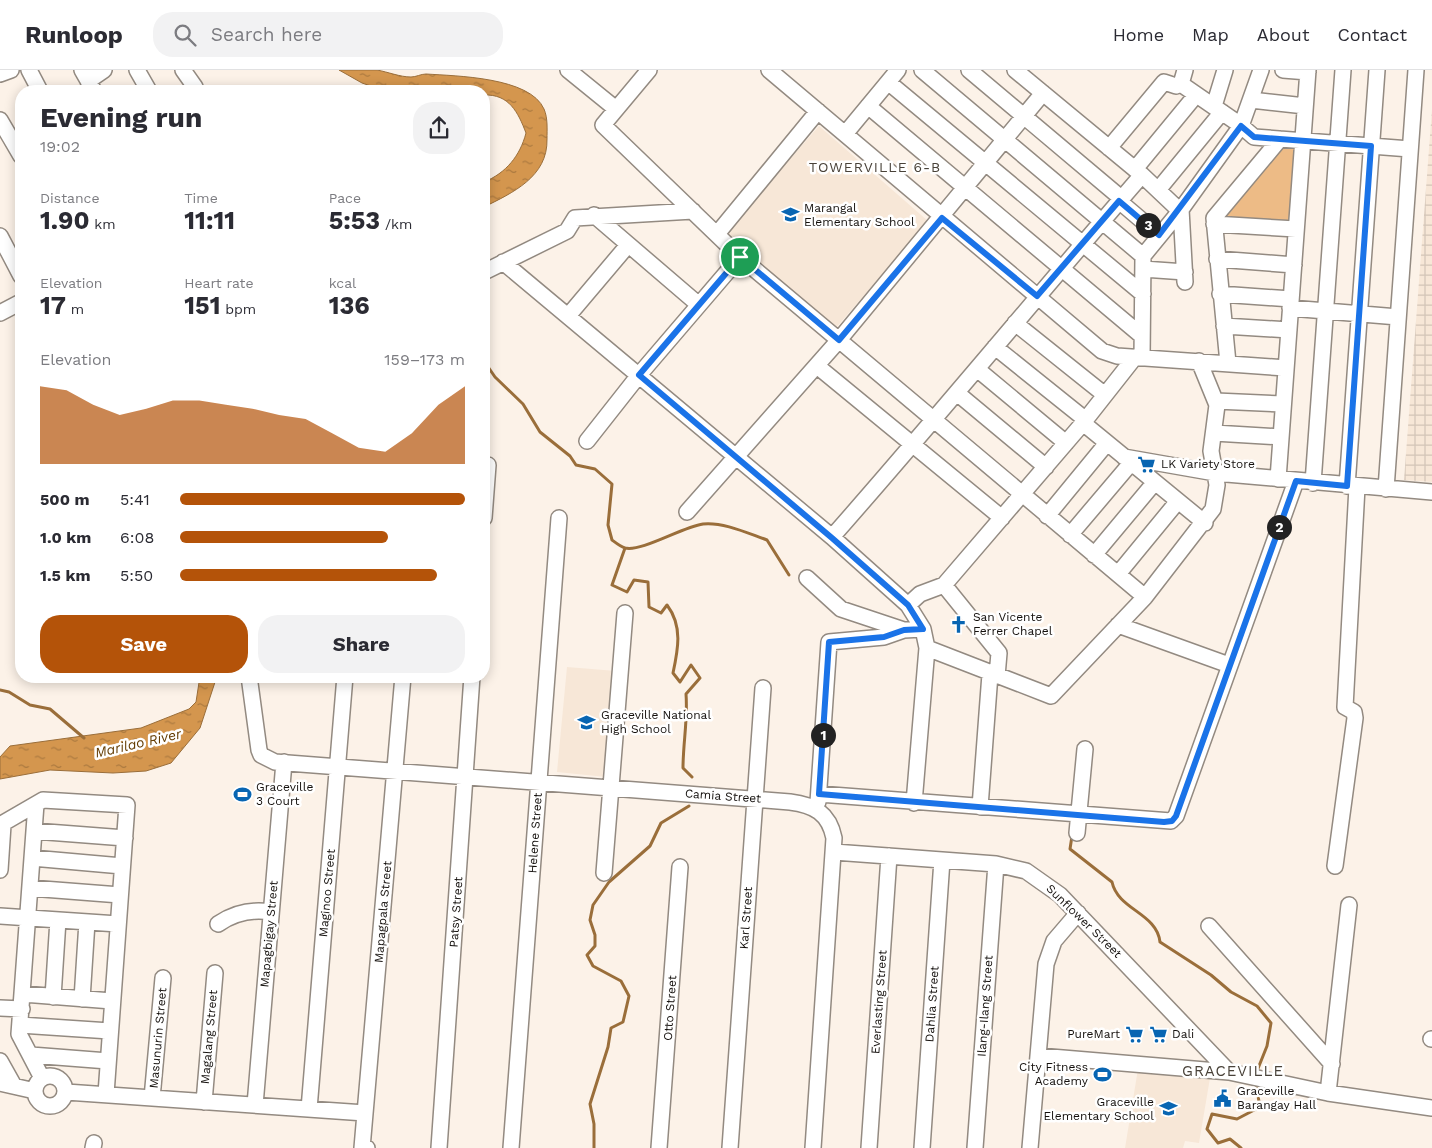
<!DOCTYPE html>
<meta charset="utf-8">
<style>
:root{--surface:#fff;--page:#f2f2f3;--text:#2b2b33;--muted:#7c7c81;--line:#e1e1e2;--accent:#b45309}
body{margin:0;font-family:"Work Sans",sans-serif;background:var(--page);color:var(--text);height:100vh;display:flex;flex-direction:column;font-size:19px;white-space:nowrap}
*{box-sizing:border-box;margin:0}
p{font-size:16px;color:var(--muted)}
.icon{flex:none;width:28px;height:28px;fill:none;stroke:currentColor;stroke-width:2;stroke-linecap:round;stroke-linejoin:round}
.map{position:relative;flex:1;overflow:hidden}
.side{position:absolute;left:15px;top:15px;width:475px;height:598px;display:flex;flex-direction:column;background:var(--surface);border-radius:20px;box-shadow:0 2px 12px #0003}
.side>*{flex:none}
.pin{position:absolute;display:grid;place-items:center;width:42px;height:42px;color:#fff;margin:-21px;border:2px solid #fff;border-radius:50%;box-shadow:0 1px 5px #0007}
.km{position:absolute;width:25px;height:25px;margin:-12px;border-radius:50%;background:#222;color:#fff;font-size:14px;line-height:25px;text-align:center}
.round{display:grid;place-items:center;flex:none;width:52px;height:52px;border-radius:20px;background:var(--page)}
.head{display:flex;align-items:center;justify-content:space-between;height:85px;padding:0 25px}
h1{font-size:28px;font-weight:700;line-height:38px}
.stats{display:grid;grid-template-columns:repeat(3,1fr);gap:8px;height:85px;padding:5px 25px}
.stats div{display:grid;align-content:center}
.stats b{font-size:25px;font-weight:700}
.stats small{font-size:14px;font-weight:400}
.stats p{font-size:14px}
.chart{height:140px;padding:10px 25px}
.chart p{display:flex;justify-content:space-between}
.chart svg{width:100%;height:90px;margin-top:5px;fill:var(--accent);opacity:.7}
.primary-button{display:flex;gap:10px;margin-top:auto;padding:10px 25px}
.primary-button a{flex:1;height:58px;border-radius:20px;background:var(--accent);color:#fff;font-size:20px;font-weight:700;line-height:58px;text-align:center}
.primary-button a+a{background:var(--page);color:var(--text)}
ul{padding:0 25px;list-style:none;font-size:16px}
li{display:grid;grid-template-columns:80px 60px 1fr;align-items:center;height:38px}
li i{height:12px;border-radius:6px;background:var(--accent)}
header{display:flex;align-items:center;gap:30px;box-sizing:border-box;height:70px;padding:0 25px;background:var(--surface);border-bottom:1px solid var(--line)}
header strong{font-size:24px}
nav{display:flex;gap:28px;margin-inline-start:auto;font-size:18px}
.search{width:350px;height:45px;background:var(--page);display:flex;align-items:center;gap:12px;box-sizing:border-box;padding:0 18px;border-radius:20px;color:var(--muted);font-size:19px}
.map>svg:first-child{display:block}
.built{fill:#f7e7d7}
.industrial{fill:url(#industrial-grid)}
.park{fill:#edbb86}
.water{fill:url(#water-ripples);stroke:#9a6e3a}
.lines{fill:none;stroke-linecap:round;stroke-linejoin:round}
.stream{stroke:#9a6e3a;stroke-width:3}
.minor-casing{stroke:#938a81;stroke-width:18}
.minor{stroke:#fff;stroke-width:15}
.route-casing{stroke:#fff;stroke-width:10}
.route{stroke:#1a73e8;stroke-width:6}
.labels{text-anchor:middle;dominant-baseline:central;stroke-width:5;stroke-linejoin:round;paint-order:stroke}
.poi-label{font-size:12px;fill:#14100d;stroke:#fff;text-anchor:start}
.street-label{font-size:12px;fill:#14100d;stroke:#fff}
.neighbourhood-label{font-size:14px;letter-spacing:1px;fill:#494239;stroke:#fff}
.water-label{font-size:14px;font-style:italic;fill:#633b00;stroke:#fff}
.quarter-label{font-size:15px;letter-spacing:1px;fill:#494239;stroke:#fff}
</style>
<header>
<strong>Runloop</strong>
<div class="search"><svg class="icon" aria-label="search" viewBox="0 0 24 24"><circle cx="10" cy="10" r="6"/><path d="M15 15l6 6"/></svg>Search here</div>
<nav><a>Home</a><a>Map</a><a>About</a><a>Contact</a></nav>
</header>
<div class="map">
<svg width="1432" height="1078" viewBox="0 0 1432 1078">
<defs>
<pattern id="industrial-grid" width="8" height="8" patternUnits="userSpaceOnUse" patternTransform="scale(1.25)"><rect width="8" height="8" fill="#f7e7d7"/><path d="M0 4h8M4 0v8" fill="none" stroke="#d3c5b7"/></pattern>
<pattern id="water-ripples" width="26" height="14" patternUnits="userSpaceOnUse" patternTransform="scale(1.25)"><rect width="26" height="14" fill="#d4964e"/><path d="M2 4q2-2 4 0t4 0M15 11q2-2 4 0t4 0" fill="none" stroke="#ab793f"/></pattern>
</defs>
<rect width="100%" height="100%" fill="#fcf2e8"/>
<!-- built -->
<path class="built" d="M819,56l109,95 -93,108 -110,-96z
M567,597l49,4 -10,106 -49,-5z
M1138,999l72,9 -11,65 -14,-2 -2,7h-58z"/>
<!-- industrial -->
<path class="industrial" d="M1432,39v373l-28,-2z"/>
<!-- park -->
<path class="park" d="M1282,73l14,1 -5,83 -74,-9z"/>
<!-- water -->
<path class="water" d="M339,0c13,0 26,0 38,0 11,2 23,7 34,7 5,0 10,-3 15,-3 30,2 104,3 118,35 4,9 3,21 3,30 1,38 -35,54 -63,68v-25c22,-9 36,-26 42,-49 -8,-21 -17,-39 -42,-38v-4h-99l-23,-8z
M200,606h17l-17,52 -29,35 -25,8 -33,2 -63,-3 -50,9v-22l10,-11 131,-18 48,-19 7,-7z"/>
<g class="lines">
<!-- stream -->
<path class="stream" d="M484,291l11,16 28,27 17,28 30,24 6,9 19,4 17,15 -4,41 4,15c4,3 9,7 13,8 17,4 57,-21 78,-24 21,-2 44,9 64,16l22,35
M625,478l-13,37 15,7 7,-12 14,2 1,25 12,6 6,-8c16,21 11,45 6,68l7,9 11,-17 9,13 -14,16c2,25 -3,49 -3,74l9,9
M0,620l9,2 21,13 20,4 34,29
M1072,766l-2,13 42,33c6,28 45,31 48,60l51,33 20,17 26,14 14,17 -4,23 -10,25
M594,1078v-24l-4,-20 18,-57 3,-19 12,-6 6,-26 -8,-15 -28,-15 -6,-11 8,-9v-11l-5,-15 3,-15 16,-23 41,-36 11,-23 28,-17
M1241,1078l-11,-9 -12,4 -11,-14 5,-15 25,5 23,-12 -4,-22"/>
<defs>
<path id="minor" d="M29,0l11,21
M82,0l12,21
M137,0l12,21
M183,0l12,17
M568,0l48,39
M649,0l-46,55 137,132 405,340
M769,0l333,281 15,5 169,12
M922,0l221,186
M969,0l152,128
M1015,0l127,105 38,36 -37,45 -1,102
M1185,0l-4,14 58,40 15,13 156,12
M1283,0l25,2
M0,4l11,-4
M88,11l16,-11
M888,12l255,212
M1251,30l54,6
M868,36l274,230
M1214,36l11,-36
M0,50l21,36
M845,64l53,-64
M1109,78l55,-66 12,4 5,-2
M1135,99l61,-74
M1158,120l64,-78
M1119,131l40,34
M1181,139l4,73
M1180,141l61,-85 20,-56
M594,145l105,90
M1214,154l82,5
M717,164l101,-123
M0,166l21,40
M1217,189l77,6
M503,192l329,275 76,68 15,24 4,19 -13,155
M1143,199l42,3
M484,202l83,-41 8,-13 118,-7
M1220,224l71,5
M1290,238l108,9
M0,243l21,-11
M568,246l60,-71
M1015,253l90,72
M1224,256l65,4
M995,277l91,73
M1228,293l-14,-145 66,-79
M817,296l185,152
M977,299l89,74
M957,323l89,74
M1216,331l67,3
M1083,353l122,100
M1214,363l67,4
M587,371l52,-66 101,-118
M1124,387l91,16 217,19
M1278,409l30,-409
M1313,413l30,-413
M1347,416l30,-416
M1386,419l30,-419
M687,442l152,-172 204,-247
M1047,446l60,-73
M484,448l4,-53
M1070,465l61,-72
M832,467c105,-119 206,-242 310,-362
M1094,485l61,-73
M1118,504l60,-73
M807,508l34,31 63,21
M908,535l12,-11 24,-9
M1118,555l111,40
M927,578l124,48 94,-99 68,-88 4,-24 -6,-34 6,-46 -18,-44
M249,606l10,74 2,5 14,7 515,40c24,3 39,11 44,36l-21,310
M997,606l2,-23 -55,-68 139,-162 52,-66
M819,724l352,27 5,-5 120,-335
M818,732l11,-160 55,-5 20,-7 19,-1
M36,734l-17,230 23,44
M980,737l10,-133
M0,755l43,-25 84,5 -21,289
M34,761l91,7
M1077,763l8,-84
M834,782l162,12 30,7 34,24 169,177
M32,788l90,8
M1335,796l20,-148 -1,-6 -9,-5 12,-220
M0,800l3,-45
M604,803l21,-260
M30,818l90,7
M0,846l118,8
M218,854c16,-11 34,-15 53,-12
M1209,856l123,138
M23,924l89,7
M53,927l5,-77
M82,929l5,-77
M0,938l22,1
M20,955l90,6
M1431,969h1
M31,985l77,6
M1039,986l190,16 99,21 104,15
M0,991l14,25
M35 1021a15 15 0 1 1 30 0a15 15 0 1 1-30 0Z
M0,1013l35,8
M66,1022l299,21
M1328,1023l21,-188
M152,1028l11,-120
M204,1032l11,-129
M255,1035l29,-343
M309,1039l36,-433
M93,1078l1,-5
M367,1078h-5l41,-472
M439,1078l33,-472
M511,1078l48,-630
M659,1078l21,-281
M730,1078l33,-460
M869,1078l20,-292
M922,1078l20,-288
M975,1078l21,-284
M1030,1078l16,-184 8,-23 24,-28"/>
</defs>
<!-- minor casing -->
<use href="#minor" class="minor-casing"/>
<!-- minor -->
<use href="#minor" class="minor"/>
</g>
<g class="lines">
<defs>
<path id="route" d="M1241,56l13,11 117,9 -24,340 -51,-5 -120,335 -4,5 -8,1 -345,-28 10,-152 55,-5 20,-7 19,-1 -15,-24 -76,-67 -193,-163 101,-118 99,83 103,-122 95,78 82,-95 40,34z"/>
</defs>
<!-- route casing -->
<use href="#route" class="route-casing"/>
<!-- route -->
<use href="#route" class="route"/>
</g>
<!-- icons -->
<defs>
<symbol id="school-bare" viewBox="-9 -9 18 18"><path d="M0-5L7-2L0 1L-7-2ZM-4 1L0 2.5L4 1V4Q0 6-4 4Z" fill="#0865b2" stroke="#fff" stroke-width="2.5" paint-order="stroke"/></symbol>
<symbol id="supermarket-bare" viewBox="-9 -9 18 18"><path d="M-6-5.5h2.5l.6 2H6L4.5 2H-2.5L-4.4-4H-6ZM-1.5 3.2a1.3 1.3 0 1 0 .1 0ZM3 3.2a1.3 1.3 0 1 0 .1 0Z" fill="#0865b2" stroke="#fff" stroke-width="2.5" paint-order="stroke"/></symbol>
<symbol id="church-bare" viewBox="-9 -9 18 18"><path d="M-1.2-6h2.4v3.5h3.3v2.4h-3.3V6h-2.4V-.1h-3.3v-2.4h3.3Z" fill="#0865b2" stroke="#fff" stroke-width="2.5" paint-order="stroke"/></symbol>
<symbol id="stadium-bare" viewBox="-9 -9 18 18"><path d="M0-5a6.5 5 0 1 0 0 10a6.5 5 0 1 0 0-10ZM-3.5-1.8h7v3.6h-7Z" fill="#0865b2" stroke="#fff" stroke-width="2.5" paint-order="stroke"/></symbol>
<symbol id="civic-bare" viewBox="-9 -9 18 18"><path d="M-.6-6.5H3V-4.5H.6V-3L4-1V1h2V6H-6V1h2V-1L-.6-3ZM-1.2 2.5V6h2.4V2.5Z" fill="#0865b2" stroke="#fff" stroke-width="2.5" paint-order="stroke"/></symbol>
</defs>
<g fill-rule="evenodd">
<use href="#school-bare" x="778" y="132" width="25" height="25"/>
<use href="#supermarket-bare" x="1134" y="382" width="25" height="25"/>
<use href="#church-bare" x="946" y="542" width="25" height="25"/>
<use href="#school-bare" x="574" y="640" width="25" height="25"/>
<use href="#stadium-bare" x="230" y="712" width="25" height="25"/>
<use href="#supermarket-bare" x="1122" y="952" width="25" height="25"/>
<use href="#supermarket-bare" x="1146" y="952" width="25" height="25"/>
<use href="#stadium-bare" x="1090" y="992" width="25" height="25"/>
<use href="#civic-bare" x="1210" y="1016" width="25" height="25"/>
<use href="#school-bare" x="1156" y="1026" width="25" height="25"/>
</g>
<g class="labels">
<!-- poi labels -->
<g class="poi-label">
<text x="804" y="138">Marangal<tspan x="804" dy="14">Elementary School</tspan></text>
<text x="1161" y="394">LK Variety Store</text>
<text x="973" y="547">San Vicente<tspan x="973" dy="14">Ferrer Chapel</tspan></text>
<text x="601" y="645">Graceville National<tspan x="601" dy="14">High School</tspan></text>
<text x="256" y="717">Graceville<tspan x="256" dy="14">3 Court</tspan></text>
<text x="1120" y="964" text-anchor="end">PureMart</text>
<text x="1172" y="964">Dali</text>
<text x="1088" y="997" text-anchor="end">City Fitness<tspan x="1088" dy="14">Academy</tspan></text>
<text x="1237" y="1021">Graceville<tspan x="1237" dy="14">Barangay Hall</tspan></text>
<text x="1154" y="1032" text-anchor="end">Graceville<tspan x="1154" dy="14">Elementary School</tspan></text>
</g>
<!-- street labels -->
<g class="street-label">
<text transform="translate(723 726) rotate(4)">Camia Street</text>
<text transform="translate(535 763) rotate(-86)">Helene Street</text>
<text transform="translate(327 823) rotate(-85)">Maginoo Street</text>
<text transform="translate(383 842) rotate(-85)">Mapagpala Street</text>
<text transform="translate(456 842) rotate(-86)">Patsy Street</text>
<text transform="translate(746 848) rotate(-86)">Karl Street</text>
<text transform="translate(1084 851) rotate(44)">Sunflower Street</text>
<text transform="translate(269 864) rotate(-85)">Mapagbigay Street</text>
<text transform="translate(879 932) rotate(-86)">Everlasting Street</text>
<text transform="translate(932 934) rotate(-86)">Dahlia Street</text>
<text transform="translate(985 936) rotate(-86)">Ilang-Ilang Street</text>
<text transform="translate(670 938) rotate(-86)">Otto Street</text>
<text transform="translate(209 967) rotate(-85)">Magalang Street</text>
<text transform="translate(158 968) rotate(-85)">Masunurin Street</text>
</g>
<!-- neighbourhood labels -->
<g class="neighbourhood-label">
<text x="875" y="97">TOWERVILLE 6-B</text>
</g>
<!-- water labels -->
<g class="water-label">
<text transform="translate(138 673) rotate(-13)">Marilao River</text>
</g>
<!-- quarter labels -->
<g class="quarter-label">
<text x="1233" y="1001">GRACEVILLE</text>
</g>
</g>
</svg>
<div class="pin" style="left:740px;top:187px;background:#1e9e55"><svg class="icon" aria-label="arrive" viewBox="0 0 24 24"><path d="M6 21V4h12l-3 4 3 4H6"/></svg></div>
<b class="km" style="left:823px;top:665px">1</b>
<b class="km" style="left:1279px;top:457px">2</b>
<b class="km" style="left:1148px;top:155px">3</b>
<section class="side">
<div class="head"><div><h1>Evening run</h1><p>19:02</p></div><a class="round"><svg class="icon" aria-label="share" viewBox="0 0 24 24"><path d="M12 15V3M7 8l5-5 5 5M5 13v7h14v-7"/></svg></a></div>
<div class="stats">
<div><p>Distance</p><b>1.90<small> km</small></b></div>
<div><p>Time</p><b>11:11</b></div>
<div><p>Pace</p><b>5:53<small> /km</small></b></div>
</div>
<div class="stats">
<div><p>Elevation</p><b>17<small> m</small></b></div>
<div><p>Heart rate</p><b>151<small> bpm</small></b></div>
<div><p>kcal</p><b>136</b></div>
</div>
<div class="chart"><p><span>Elevation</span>159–173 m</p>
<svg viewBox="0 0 160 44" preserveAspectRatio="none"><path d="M0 44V6L10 8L20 15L30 20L40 17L50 13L60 13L70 15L80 17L90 20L100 22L110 29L120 36L130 38L140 29L150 15L160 6V44z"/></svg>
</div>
<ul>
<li><b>500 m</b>5:41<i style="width:100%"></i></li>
<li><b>1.0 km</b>6:08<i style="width:73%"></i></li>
<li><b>1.5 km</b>5:50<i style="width:90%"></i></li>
</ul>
<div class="primary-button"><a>Save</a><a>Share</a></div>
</section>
</div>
